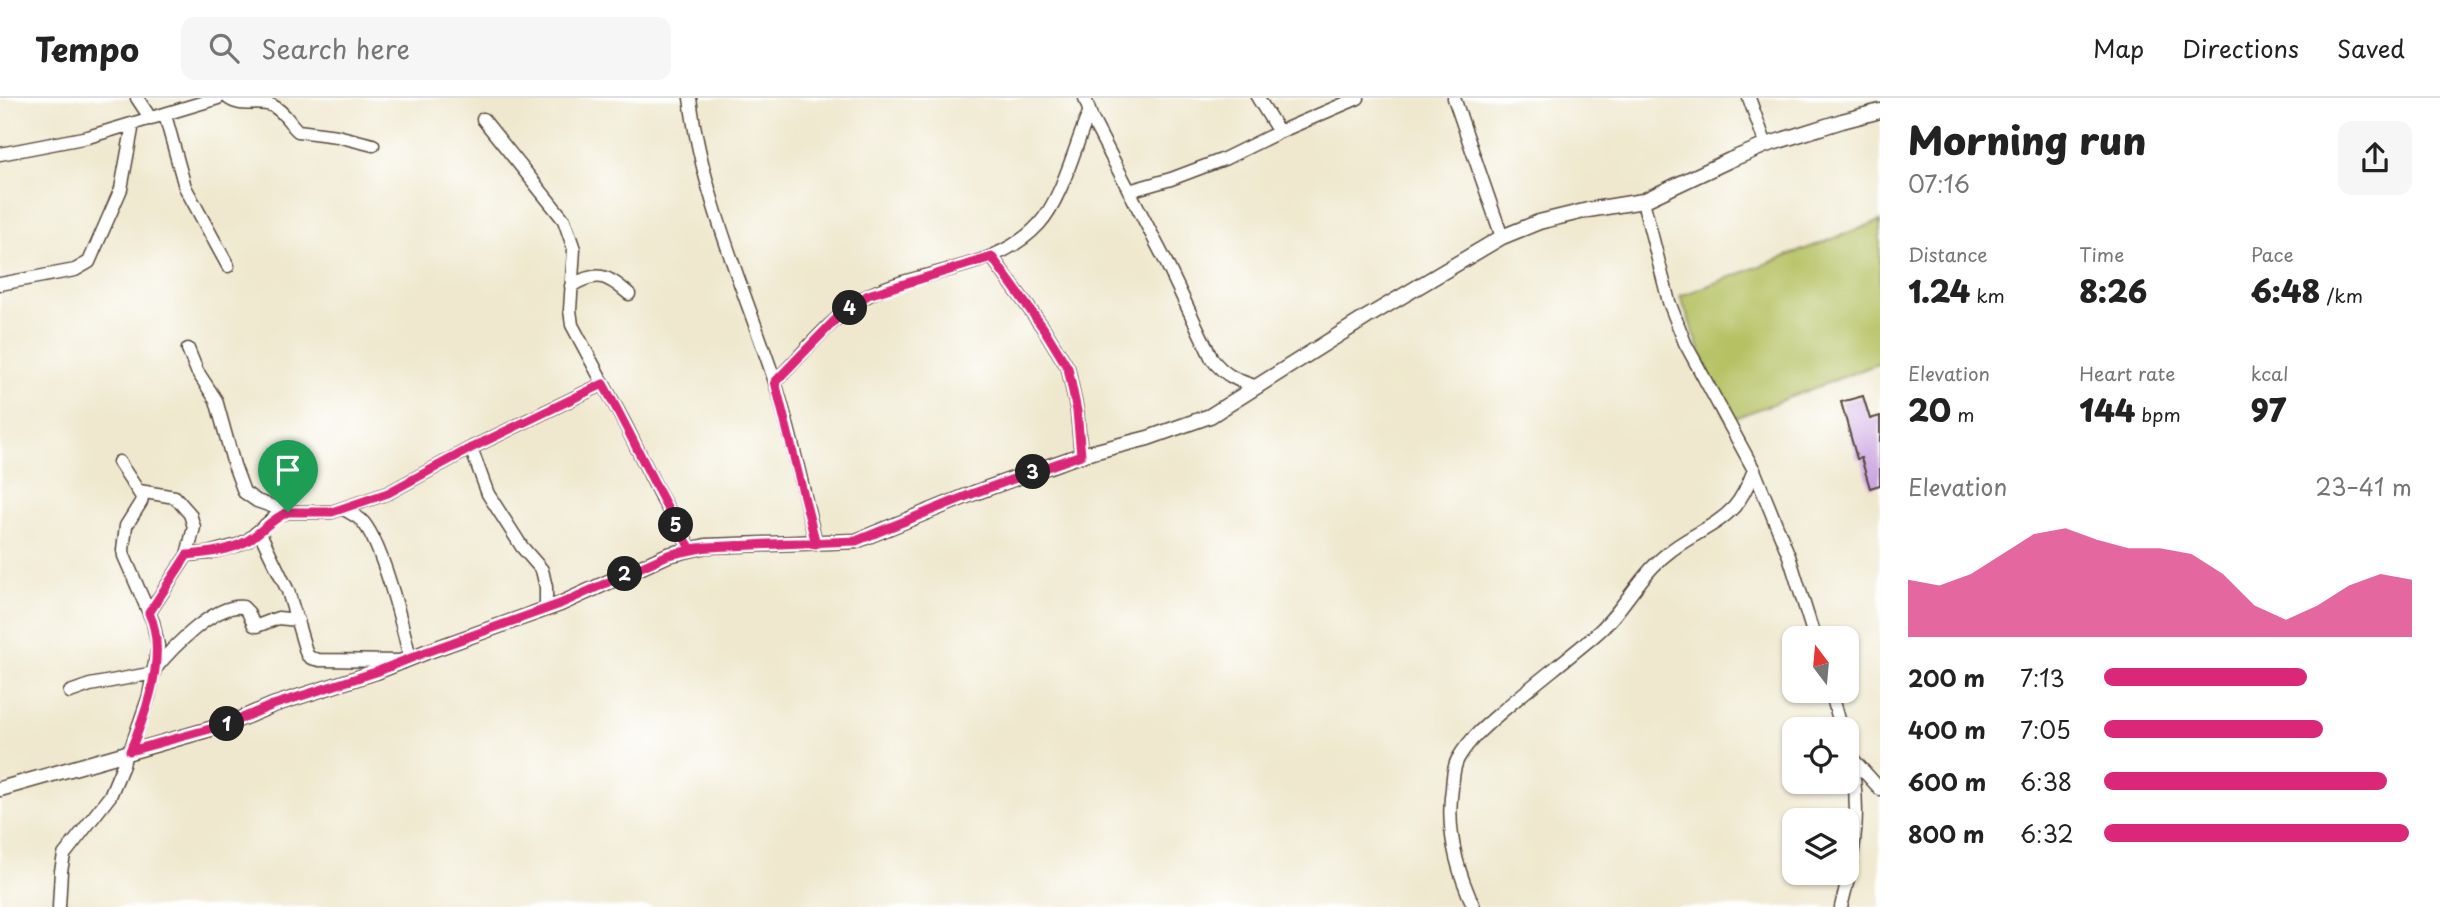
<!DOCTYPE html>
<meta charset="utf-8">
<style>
:root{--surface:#fff;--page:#f6f6f6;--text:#222;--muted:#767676;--line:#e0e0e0;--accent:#db2777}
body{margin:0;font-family:"Playpen Sans",sans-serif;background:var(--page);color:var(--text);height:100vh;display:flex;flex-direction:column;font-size:26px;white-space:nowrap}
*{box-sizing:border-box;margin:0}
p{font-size:23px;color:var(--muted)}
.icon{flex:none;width:38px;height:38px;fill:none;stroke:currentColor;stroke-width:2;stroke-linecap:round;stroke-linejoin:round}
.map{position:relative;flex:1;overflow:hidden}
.panel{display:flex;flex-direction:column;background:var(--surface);width:560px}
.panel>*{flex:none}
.needle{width:46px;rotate:344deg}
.tools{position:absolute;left:1782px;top:528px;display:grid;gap:14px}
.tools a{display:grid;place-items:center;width:77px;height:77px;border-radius:14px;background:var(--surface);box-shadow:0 2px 5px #0004;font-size:35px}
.pin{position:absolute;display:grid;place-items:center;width:60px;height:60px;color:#fff;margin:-72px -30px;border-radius:50% 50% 50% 0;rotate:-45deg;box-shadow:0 0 7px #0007}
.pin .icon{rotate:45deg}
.km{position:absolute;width:35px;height:35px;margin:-18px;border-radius:50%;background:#222;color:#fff;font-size:19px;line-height:35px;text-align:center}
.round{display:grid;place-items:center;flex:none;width:74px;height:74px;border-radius:14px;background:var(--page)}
.headline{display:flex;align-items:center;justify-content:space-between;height:119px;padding:0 28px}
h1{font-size:38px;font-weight:800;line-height:52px}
.stats{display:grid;grid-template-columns:repeat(3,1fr);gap:10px;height:119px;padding:7px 28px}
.stats div{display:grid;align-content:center}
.stats b{font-size:30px;font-weight:800}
.stats small{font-size:19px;font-weight:400}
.stats p{font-size:19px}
.chart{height:196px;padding:14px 28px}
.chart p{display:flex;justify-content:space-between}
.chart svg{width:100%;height:126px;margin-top:7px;fill:var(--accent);opacity:.7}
ul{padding:0 28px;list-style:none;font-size:23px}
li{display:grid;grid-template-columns:112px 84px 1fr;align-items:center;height:52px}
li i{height:18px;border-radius:9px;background:var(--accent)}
header{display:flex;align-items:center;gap:42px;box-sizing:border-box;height:98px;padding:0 35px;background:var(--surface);border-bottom:2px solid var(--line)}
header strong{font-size:33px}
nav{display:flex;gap:38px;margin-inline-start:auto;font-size:24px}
.search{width:490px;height:63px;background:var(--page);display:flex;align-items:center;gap:18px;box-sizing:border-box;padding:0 24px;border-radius:14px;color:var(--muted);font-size:26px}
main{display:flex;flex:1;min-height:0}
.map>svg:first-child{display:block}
.green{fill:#b5c162;stroke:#787640;stroke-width:2}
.building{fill:#caa4df}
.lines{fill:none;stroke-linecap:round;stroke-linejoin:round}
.minor-casing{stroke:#564638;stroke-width:15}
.tertiary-casing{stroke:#564638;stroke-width:17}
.minor{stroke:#fff;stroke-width:12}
.tertiary{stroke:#fff;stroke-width:14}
.route-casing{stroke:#fff;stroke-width:14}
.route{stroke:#db2777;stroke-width:9}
</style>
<header>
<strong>Tempo</strong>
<div class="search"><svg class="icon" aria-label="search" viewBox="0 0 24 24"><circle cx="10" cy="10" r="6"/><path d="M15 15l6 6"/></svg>Search here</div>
<nav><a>Map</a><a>Directions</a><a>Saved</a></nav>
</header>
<main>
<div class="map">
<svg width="1880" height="809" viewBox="0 0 1880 809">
<rect width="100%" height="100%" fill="#fff"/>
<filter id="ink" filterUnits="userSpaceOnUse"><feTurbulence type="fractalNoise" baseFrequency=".0143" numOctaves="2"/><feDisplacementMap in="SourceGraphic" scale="14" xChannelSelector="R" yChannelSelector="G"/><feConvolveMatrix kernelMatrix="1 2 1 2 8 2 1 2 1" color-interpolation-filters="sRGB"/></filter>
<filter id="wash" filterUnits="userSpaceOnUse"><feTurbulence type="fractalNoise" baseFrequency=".00686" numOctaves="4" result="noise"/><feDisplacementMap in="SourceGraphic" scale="28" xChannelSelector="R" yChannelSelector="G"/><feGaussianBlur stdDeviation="1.57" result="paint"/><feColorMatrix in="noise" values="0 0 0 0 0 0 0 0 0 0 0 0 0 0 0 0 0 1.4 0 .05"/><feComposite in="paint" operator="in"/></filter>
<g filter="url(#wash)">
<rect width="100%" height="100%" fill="#efe8ce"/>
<!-- green -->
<path class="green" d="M1880,123v142l-153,58 -47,-125z"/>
<g id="blocks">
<!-- building -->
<path class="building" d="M1863,298l7,23 10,-3v69l-10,3 -9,-30 -4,1 -16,-57z"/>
</g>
</g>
<g filter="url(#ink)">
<use href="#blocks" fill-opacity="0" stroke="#564638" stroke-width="2"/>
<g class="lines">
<defs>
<path id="minor" d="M137,0l14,21
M228,0c15,11 30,1 45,8 12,6 16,17 25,25l39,5 36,9
M690,0c12,98 53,188 84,281 17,53 29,110 42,165
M1085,0l7,21 73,141 47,99c13,17 26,22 46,28
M1258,0l21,34
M1454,0l48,139
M1749,0l17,47
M165,17l20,72 43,79
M483,21l81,101 10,29 -4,61 2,15 54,101 34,69 31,54
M0,56l88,-17 130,-39
M1129,93l42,-12 53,-20 55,-27 79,-34
M1643,103l26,101 16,41 69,127 35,86 26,83
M992,159l52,72 24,39 9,43 4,44
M0,186l75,-14 14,-8 32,-73 12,-65
M571,188c26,-16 36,-11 58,8
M188,251l9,22 19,29 18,65 10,27 13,9 31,11
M775,284c26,-26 62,-71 94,-87 55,-27 126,-23 170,-71 23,-25 36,-79 50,-111
M471,350l17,46 34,53 20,23 4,17v22
M119,364l23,35 -1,5 -15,24 -3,24 1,6 29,66 5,24 -9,50 -19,55
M139,393l36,6 15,17 4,13 -7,28 -38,58
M344,411c6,4 13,7 18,12 20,21 41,107 48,137
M259,433l29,60 19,64 4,3 8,2 81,1
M187,457l21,-2 30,-8 10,-5 27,-23 13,-5h44l56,-19 83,-45 132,-64
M155,571c17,-21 59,-65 88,-62l5,5 6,13 3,1 21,-8 20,2
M1831,593l11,39
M70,594l20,-7 64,-12
M1851,659l29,32
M59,809l2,-36 3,-16 46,-59 13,-31 3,-13
M1474,809c-18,-38 -28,-77 -22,-119 1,-10 1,-22 7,-31 10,-17 25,-30 40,-43 31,-27 63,-51 95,-78 29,-24 44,-60 74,-83 20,-17 48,-26 66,-46 9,-10 15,-24 20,-37
M1841,809c15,-55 22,-109 5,-165"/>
<path id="tertiary" d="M0,691l228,-65 45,-19 103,-33 50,-20 134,-48 108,-49 38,-9 150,-5 118,-48 61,-22 46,-16 67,-17 62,-22 157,-99 135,-80 37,-15 49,-12 55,-9 87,-41 36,-15 76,-24 38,-10"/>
</defs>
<!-- minor casing -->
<use href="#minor" class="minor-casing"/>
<!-- tertiary casing -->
<use href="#tertiary" class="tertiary-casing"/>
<!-- minor -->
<use href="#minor" class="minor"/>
<!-- tertiary -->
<use href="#tertiary" class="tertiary"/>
</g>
</g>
<g class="lines" filter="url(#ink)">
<defs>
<path id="route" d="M288,414c-17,7 -26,20 -41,29 -18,10 -40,12 -60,14l-38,58c19,40 -2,99 -19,138l98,-27 45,-19 103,-33 50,-20 134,-48 108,-49 38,-8 150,-6 118,-48 107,-38 -4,-44 -9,-43 -24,-39 -52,-72 -124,38 -26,18 -67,69 41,162c-21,-3 -42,0 -63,1 -21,1 -41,1 -62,4 -33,-53 -57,-111 -88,-165l-132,64 -83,45 -56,19h-44"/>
</defs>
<!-- route casing -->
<use href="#route" class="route-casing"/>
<!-- route -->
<use href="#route" class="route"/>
</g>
</svg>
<div class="tools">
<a><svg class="needle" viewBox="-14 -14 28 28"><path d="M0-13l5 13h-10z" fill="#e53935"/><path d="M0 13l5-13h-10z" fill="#767676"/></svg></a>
<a><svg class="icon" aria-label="locate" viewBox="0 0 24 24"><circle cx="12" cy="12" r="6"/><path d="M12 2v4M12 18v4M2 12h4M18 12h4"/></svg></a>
<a><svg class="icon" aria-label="layers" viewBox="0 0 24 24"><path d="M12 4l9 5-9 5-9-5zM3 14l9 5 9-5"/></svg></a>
</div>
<div class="pin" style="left:288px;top:414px;background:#1e9e55"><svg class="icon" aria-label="arrive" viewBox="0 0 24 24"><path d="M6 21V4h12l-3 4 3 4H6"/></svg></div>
<b class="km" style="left:227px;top:626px">1</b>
<b class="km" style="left:625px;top:476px">2</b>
<b class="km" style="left:1033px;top:374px">3</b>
<b class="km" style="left:850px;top:210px">4</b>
<b class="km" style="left:676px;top:427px">5</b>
</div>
<section class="panel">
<div class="headline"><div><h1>Morning run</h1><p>07:16</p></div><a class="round"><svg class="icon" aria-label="share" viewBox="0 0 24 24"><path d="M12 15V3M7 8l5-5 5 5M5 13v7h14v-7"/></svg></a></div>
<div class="stats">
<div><p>Distance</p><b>1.24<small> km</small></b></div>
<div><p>Time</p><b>8:26</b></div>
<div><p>Pace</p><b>6:48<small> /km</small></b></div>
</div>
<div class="stats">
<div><p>Elevation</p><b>20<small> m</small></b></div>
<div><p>Heart rate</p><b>144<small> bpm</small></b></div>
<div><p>kcal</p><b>97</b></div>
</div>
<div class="chart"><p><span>Elevation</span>23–41 m</p>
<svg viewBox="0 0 160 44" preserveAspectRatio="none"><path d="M0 44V24L10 26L20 22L30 15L40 8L50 6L60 10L70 13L80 13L90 15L100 22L110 33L120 38L130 33L140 26L150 22L160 24V44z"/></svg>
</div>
<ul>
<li><b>200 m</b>7:13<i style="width:66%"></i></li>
<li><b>400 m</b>7:05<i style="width:71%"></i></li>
<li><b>600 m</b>6:38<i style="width:92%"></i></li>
<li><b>800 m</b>6:32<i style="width:99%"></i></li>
</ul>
</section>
</main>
